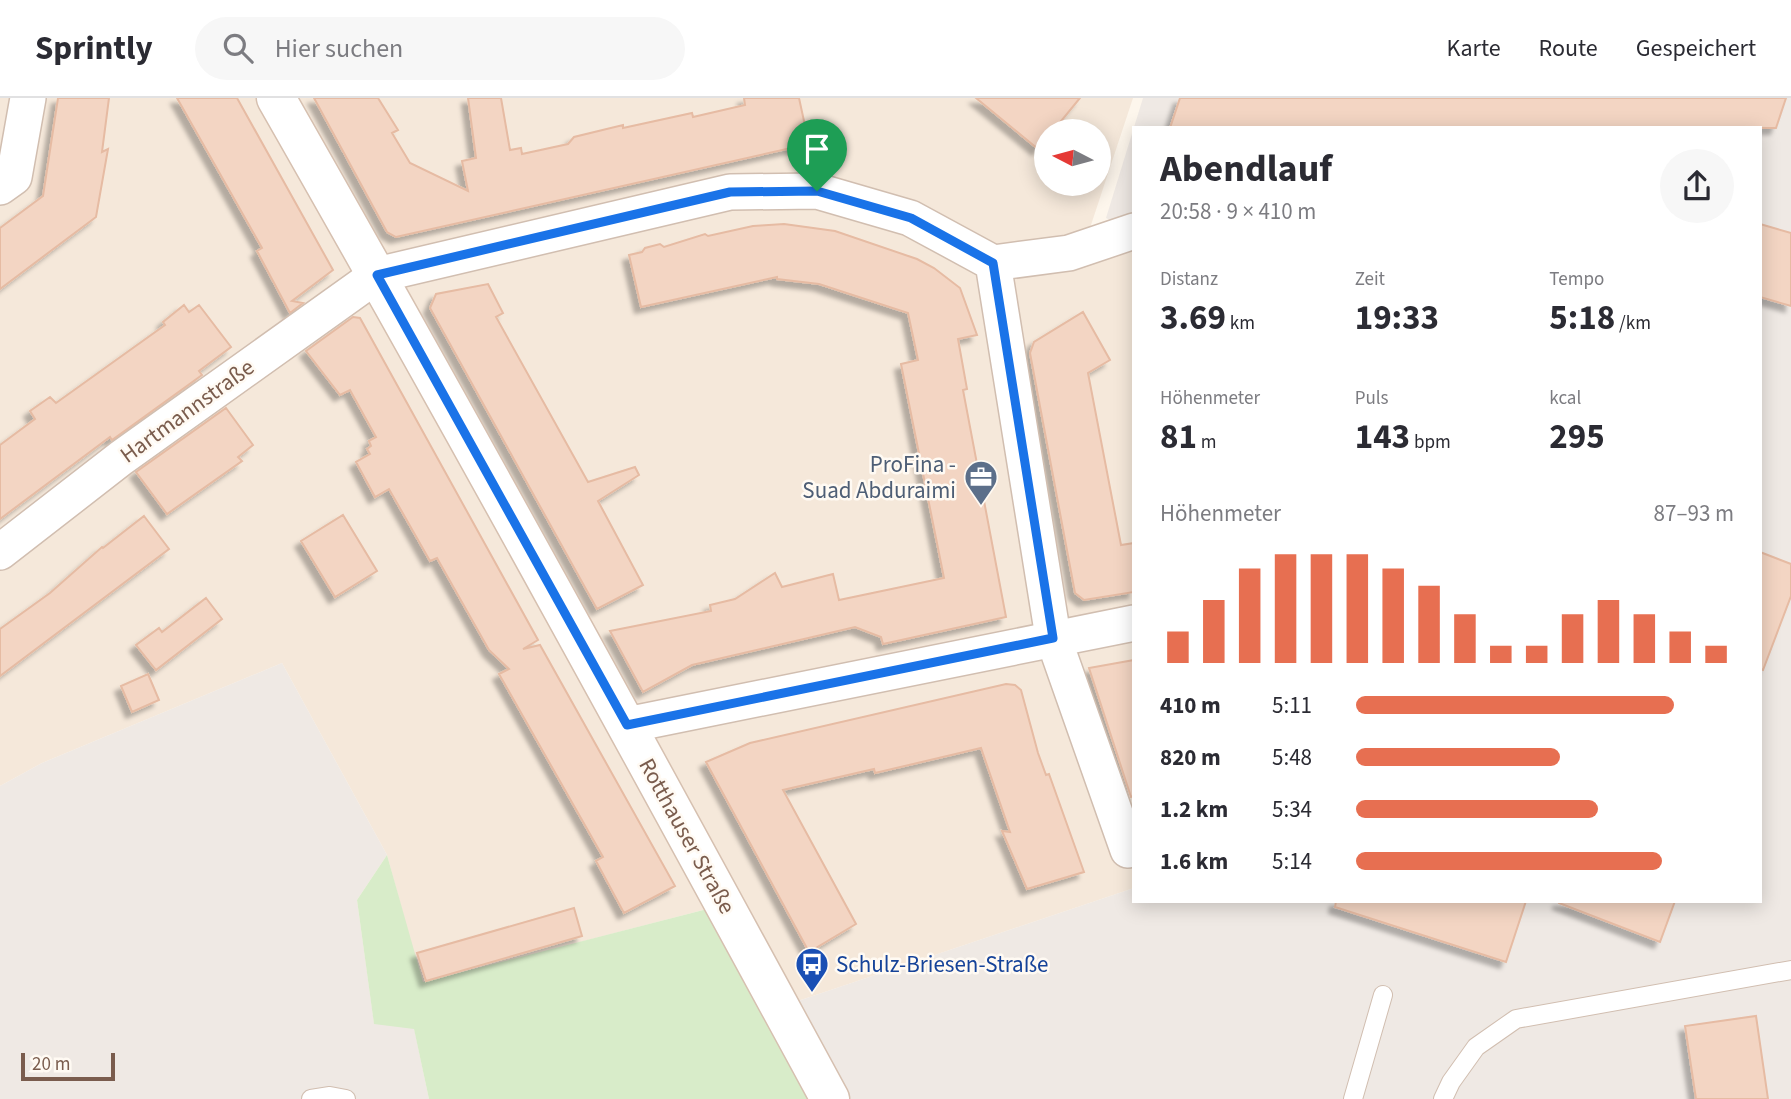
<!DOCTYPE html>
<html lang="de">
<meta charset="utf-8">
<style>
:root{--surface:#fff;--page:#f7f7f7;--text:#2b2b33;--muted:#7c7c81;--line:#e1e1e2;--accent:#e76f51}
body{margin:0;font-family:"Source Sans 3",sans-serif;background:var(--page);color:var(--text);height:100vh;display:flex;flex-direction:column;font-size:26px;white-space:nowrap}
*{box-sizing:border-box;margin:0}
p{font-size:23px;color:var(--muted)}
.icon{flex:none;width:38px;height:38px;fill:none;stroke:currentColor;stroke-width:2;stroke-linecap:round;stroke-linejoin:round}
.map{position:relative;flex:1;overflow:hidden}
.side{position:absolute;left:1132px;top:28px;width:630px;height:777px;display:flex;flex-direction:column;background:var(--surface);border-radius:0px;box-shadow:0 4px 18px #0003}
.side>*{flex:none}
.needle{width:46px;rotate:276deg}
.controls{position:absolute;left:1034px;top:21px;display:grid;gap:14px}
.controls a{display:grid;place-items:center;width:77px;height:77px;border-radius:50%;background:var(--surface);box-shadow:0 4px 18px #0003;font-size:35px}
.scale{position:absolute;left:21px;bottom:18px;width:94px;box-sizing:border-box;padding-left:7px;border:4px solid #7a5c4d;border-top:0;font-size:19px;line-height:24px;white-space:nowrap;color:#7a5c4d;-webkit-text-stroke:5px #fffaf3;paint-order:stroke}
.pin{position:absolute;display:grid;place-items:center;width:60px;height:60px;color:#fff;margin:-72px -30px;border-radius:50% 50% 50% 0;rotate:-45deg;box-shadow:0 0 7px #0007}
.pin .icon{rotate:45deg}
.round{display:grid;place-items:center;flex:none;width:74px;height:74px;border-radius:37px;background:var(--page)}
.summary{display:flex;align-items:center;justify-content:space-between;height:119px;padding:0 28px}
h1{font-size:38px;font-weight:700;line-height:52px}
.metrics{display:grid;grid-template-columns:repeat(3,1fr);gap:10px;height:119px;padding:7px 28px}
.metrics div{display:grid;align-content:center}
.metrics b{font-size:35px;font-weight:700}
.metrics small{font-size:19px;font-weight:400}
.metrics p{font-size:19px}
.chart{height:196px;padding:14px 28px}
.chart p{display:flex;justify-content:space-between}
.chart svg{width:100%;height:126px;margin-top:7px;stroke:var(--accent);stroke-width:6}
ul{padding:0 28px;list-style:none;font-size:23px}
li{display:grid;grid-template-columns:112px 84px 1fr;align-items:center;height:52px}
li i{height:18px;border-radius:9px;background:var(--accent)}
header{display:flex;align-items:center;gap:42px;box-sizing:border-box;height:98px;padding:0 35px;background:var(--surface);border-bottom:2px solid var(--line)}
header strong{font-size:33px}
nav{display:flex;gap:38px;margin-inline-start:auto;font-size:24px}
.search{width:490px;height:63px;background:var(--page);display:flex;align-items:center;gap:18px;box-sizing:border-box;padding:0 24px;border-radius:38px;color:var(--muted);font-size:26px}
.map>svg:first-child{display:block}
.residential{fill:#f5e8da;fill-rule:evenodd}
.industrial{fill:#efe9e4}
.green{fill:#d8ecc9}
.building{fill:#f3d5c3;stroke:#e6bba3;stroke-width:2;filter:url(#shadow)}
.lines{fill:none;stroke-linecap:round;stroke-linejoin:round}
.lane-casing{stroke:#d1beb0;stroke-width:20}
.street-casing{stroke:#d1beb0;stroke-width:38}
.secondary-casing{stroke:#d6c0b0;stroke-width:41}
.lane{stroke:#fff;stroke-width:18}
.street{stroke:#fff;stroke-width:35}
.secondary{stroke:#fff;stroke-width:38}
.route-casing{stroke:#fff;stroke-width:14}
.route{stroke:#1a73e8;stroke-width:9}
.labels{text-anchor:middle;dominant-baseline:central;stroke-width:5;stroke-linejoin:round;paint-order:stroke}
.street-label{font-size:23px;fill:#7a5c4d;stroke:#fffaf3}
.service-label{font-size:23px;fill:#4e5e75;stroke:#fffaf3;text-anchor:end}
.transit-label{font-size:23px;fill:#164399;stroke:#fffaf3;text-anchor:start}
</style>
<header>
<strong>Sprintly</strong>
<div class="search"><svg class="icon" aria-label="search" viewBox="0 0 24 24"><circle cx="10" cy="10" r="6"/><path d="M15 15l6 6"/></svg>Hier suchen</div>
<nav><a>Karte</a><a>Route</a><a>Gespeichert</a></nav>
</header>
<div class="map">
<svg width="1791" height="1001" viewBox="0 0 1791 1001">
<defs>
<filter id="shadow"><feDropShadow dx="-6" dy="6" stdDeviation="2" flood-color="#0004"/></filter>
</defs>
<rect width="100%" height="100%" fill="#fdf6ec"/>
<!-- residential -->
<path class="residential" d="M0,0h1133l-43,130 44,17v643l-348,117 -56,-102 -308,80 -35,-128 -105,-192 -240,100 -42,23zM1046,33h53v53h-53z"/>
<!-- industrial -->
<path class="industrial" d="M1143,0h648v1001h-954l-51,-94 348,-117v13h626v-773h-626v104l-28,-14z
M282,565l105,192 -30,45 17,123 40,5 15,71h-429v-313l42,-23z"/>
<!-- green -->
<path class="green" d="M387,757l36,127 292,-75 105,192h-391l-15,-70 -40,-5 -17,-124z"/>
<!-- building -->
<path class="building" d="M58,0h51l-7,54 6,-3 -12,68 -96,72v-61l43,-32z
M177,0h60l96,172 -41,31 11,2 -13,10 -33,-62 5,-3z
M314,0h64l20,32 -6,3 18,30 58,28 -6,-30 14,-3 -8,-60h33l9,52 11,-2 1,6 46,-10 6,-7 49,-12v3l69,-15 1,4 52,-12 -1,-7h55l10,46 -413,93 -9,-5z
M976,0h104l-27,33h-7v8l-8,10z
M1180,0h606l-10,30h-606z
M784,126l51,7 82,28 17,9 26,20 17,47 -19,4 9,50 -4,1 43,227 -123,27 -2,-7 -26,-10 -163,38 -49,27 -33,-61 101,-20 -1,-6 25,-6 40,-26 7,14 51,-13 6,26 105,-22 -43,-214 17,-4 -10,-47 -89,-29 -42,-5v-2l-136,30 -12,-52 13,-3 3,-4 15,-4 4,3 41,-13 3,2 45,-10z
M1760,126l31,9v73l-31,-9z
M488,186l15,29 -7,4 92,165 47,-15 4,8 -41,26 45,84 -46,24 -167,-301 6,-14z
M184,207l5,7 10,-7 32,42 -32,24 3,4 -90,65 -2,-3 -110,82v-74l35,-26 -5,-8 20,-14 6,6 109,-78 -2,-3z
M1083,214l27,48 -22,13 33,172 13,-2v49l-50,8 -9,-7 -45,-240 4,-11z
M353,219l7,1 178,322 -15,9 17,-4 135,241 -51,27 -28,-52 7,-4 -104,-183 10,-5 -20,-19 -52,-92 -7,3 -41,-72 -14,8 -19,-35 14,-8 -3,-5 4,-3 -2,-5 7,-4 -26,-47 -10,5 -34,-44z
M226,310l27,37 -15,12 4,4 -75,53 -31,-42z
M343,417l34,56 -42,26 -34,-56z
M144,418l25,33 -169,127v-47l50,-36 52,-46 1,1z
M1760,454l31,12v32l-28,74 -3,-1z
M206,500l16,21 -66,51 -20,-25 23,-17 3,4z
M1134,562v136l-3,1 -42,-129z
M148,576l11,26 -27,12 -11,-26z
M1006,586l9,1 6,5 17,63 8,22 3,-1 35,98 -57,17 -25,-58 8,1 -29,-84 -106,25 -1,-4 -91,21 73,134 -47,28 -103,-190 44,-19z
M1336,803h190l-20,61 -171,-55z
M1559,803h116l-15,41 -101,-39z
M574,810l8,28 -156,45 -9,-28z
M1756,918l12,83h-72l-11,-73z"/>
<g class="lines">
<defs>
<path id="lane" d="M311,1001l19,-3 16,3
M1353,1001l30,-104
M1443,1001l8,-17 25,-35 40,-28 275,-49"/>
<path id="street" d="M0,89l14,-10 14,-79
M993,165l60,374 75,213
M0,454l121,-94 256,-183 353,-83 87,-1 93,27 83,45 76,-10 65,-22
M627,627l507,-102"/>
<path id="secondary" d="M276,0c189,331 372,666 554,1001"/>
</defs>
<!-- lane casing -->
<use href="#lane" class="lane-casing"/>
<!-- street casing -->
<use href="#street" class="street-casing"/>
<!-- secondary casing -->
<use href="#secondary" class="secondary-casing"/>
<!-- lane -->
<use href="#lane" class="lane"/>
<!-- street -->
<use href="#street" class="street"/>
<!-- secondary -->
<use href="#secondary" class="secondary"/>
</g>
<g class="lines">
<defs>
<path id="route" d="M817,93l94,27 82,45 60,375 -426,87 -250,-450 353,-83z"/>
</defs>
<!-- route casing -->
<use href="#route" class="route-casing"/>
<!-- route -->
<use href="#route" class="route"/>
</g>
<!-- icons -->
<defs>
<symbol id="office-pin" viewBox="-11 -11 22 30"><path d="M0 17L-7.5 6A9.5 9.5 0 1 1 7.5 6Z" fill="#5c6f8a" stroke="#fffaf3"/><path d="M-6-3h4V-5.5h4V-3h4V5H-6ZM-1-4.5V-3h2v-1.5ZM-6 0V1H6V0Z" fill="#fff"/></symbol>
<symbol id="bus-pin" viewBox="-11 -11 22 30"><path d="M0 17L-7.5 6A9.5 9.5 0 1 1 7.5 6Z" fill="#1a4fb4" stroke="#fffaf3"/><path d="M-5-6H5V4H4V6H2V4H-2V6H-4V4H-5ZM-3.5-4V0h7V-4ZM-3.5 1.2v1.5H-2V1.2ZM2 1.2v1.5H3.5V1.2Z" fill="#fff"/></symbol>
</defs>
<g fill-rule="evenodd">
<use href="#office-pin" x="962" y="360" width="38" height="52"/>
<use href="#bus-pin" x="793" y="847" width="38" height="52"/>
</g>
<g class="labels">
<!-- street labels -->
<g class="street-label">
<text transform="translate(187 313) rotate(-36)">Hartmannstraße</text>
<text transform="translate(687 738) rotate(61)">Rotthauser Straße</text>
</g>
<!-- service labels -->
<g class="service-label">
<text x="956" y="366">ProFina -<tspan x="956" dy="26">Suad Abduraimi</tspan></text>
</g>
<!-- transit labels -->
<g class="transit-label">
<text x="836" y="866">Schulz-Briesen-Straße</text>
</g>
</g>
</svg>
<div class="controls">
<a><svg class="needle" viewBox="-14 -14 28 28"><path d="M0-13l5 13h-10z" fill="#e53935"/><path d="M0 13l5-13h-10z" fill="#7c7c81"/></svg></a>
</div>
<div class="scale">20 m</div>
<div class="pin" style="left:817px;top:93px;background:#1e9e55"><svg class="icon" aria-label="arrive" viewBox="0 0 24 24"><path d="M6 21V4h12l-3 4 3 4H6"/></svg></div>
<section class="side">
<div class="summary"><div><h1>Abendlauf</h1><p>20:58 · 9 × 410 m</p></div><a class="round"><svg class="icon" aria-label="share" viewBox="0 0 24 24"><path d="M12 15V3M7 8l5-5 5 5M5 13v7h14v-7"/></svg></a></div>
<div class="metrics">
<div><p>Distanz</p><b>3.69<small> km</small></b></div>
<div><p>Zeit</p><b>19:33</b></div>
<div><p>Tempo</p><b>5:18<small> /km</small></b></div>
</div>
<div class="metrics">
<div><p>Höhenmeter</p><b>81<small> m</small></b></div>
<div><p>Puls</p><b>143<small> bpm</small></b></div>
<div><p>kcal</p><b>295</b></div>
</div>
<div class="chart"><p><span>Höhenmeter</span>87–93 m</p>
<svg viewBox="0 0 160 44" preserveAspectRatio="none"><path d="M5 44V33M15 44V22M25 44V11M35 44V6M45 44V6M55 44V6M65 44V11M75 44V17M85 44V27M95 44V38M105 44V38M115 44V27M125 44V22M135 44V27M145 44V33M155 44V38"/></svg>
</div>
<ul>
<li><b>410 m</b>5:11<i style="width:84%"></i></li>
<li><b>820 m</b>5:48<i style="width:54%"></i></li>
<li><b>1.2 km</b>5:34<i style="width:64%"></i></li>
<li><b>1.6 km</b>5:14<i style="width:81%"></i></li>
</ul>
</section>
</div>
